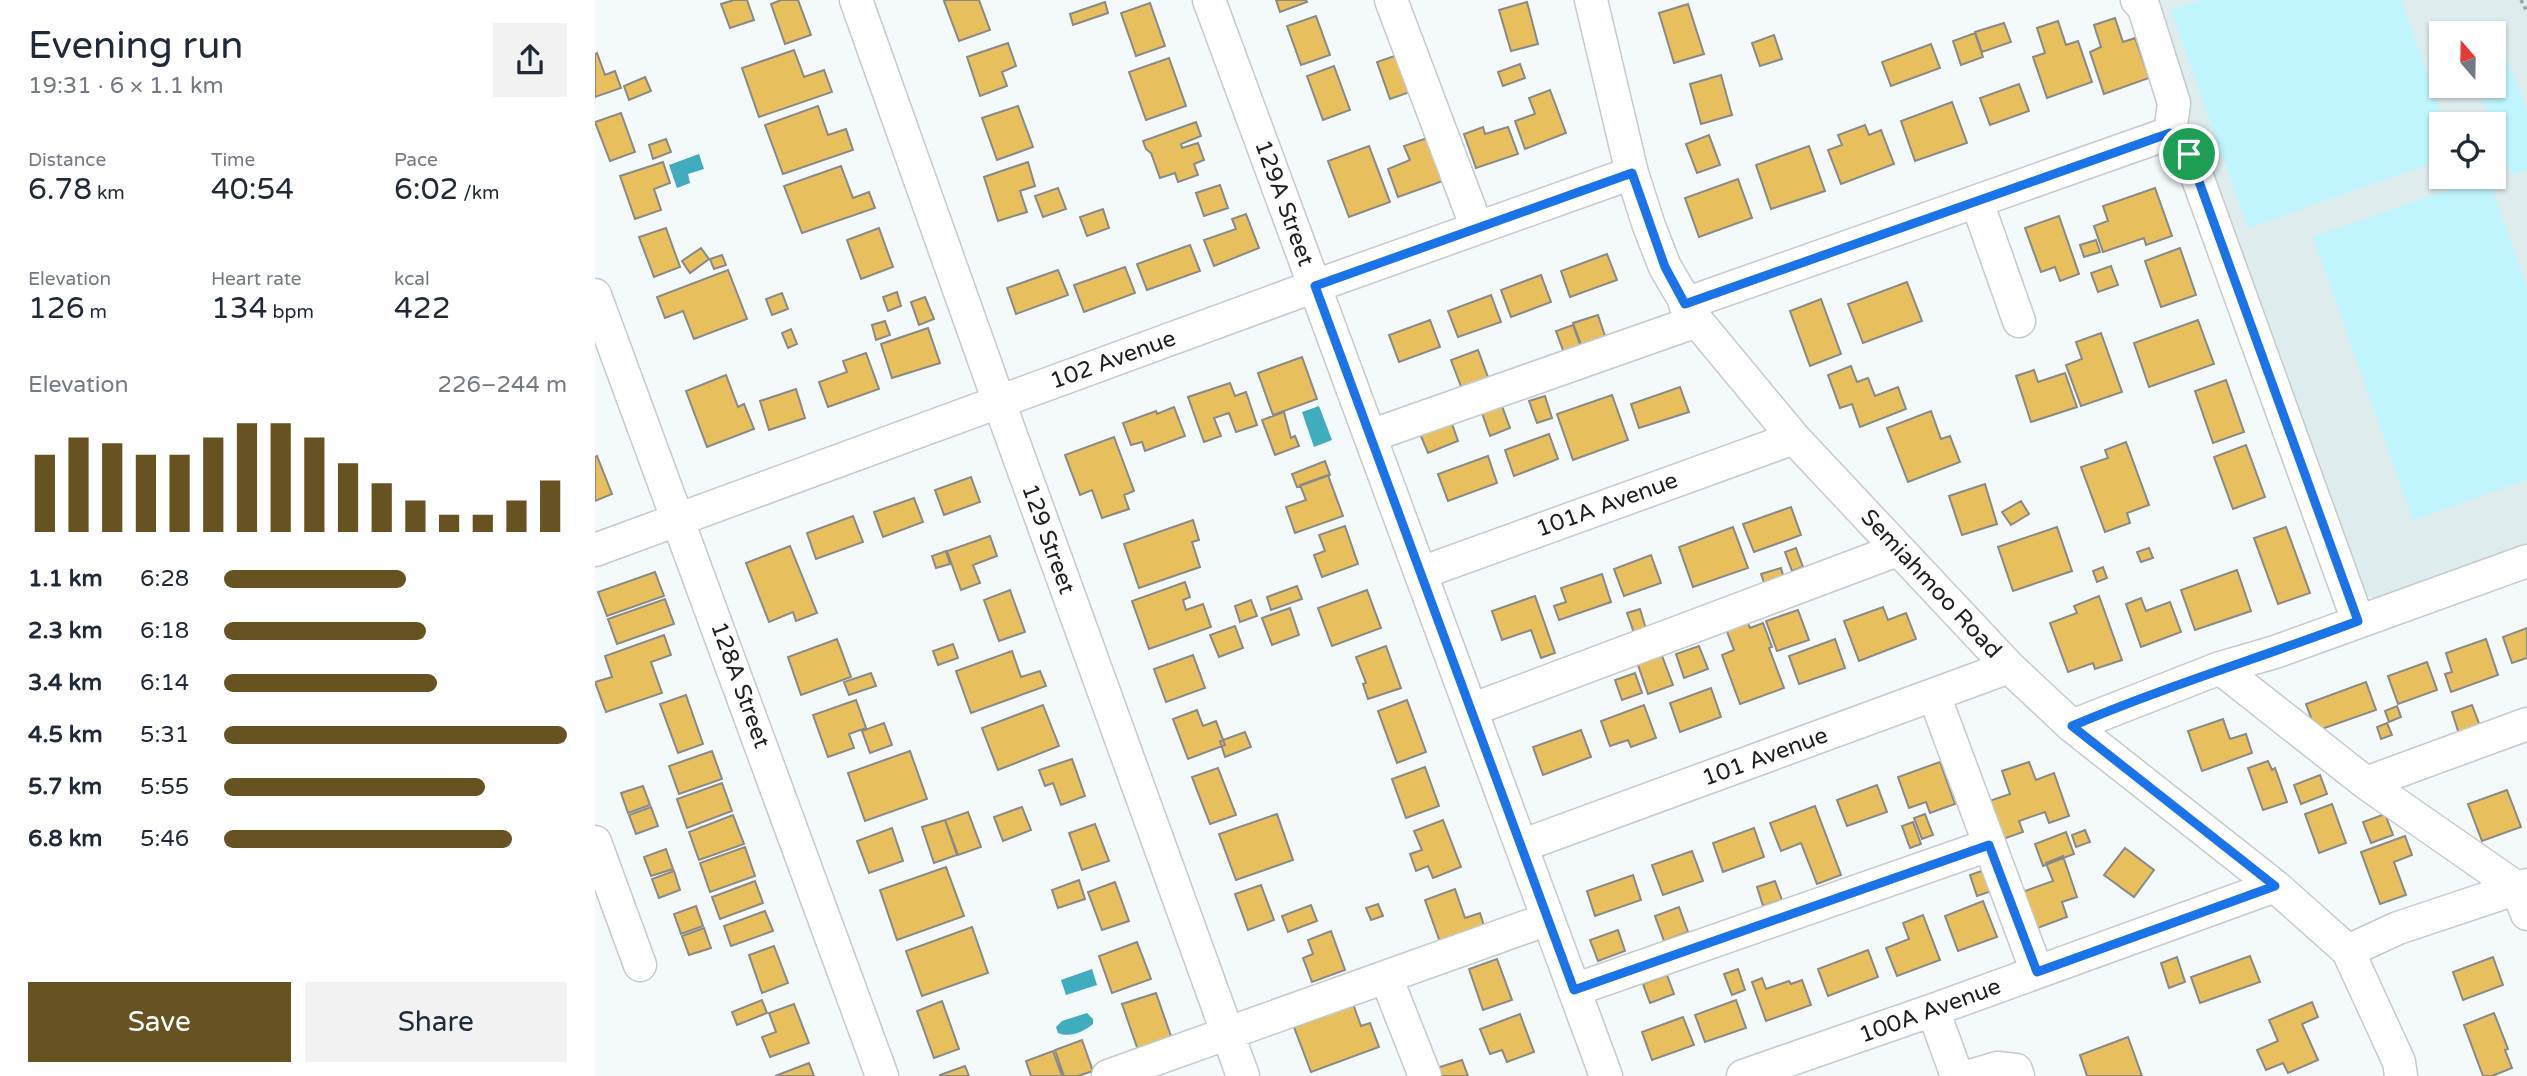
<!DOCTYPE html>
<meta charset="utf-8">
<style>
:root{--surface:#fff;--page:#f2f2f3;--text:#1f2937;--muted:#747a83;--accent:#665321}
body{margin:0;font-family:"Varela Round",sans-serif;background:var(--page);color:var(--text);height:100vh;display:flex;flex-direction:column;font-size:26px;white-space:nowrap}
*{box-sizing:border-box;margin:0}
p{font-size:23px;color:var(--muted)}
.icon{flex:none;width:38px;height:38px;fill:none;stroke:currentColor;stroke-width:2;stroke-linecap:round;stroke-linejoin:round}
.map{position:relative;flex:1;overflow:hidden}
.side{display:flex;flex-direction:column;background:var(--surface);width:595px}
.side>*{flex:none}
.needle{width:46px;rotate:340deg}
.fabs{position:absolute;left:1834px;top:21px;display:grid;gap:14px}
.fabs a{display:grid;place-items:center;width:77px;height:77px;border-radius:0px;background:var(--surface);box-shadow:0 2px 5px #0004;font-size:35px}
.pin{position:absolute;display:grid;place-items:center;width:60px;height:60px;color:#fff;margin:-30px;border:4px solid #fff;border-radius:50%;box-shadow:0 2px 7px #0007}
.round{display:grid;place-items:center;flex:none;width:74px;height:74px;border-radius:0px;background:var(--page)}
.summary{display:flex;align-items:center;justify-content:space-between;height:119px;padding:0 28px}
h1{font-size:38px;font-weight:600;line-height:52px}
.figures{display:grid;grid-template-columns:repeat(3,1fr);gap:10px;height:119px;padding:7px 28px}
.figures div{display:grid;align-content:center}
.figures b{font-size:30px;font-weight:600}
.figures small{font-size:19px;font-weight:400}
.figures p{font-size:19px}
.chart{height:196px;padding:14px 28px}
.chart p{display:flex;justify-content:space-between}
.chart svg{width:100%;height:126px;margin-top:7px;stroke:var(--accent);stroke-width:6}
.button{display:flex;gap:14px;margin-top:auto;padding:14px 28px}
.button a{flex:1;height:80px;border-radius:0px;background:var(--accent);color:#fff;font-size:28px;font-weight:600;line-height:80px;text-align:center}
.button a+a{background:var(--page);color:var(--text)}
ul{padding:0 28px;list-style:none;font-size:23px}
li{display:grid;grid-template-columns:112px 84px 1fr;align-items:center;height:52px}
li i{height:18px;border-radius:9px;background:var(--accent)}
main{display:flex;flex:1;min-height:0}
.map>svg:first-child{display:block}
.built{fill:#deecee;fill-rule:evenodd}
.green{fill:#c1f5fe}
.water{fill:#3fadbd}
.building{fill:#e7bf5d;stroke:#8b8986;stroke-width:2}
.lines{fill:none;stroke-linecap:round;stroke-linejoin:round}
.minor-casing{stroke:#c5cbcc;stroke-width:35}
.path{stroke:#9ea2a3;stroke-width:3.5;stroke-dasharray:3.5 3.5;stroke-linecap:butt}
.minor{stroke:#fff;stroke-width:32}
.route-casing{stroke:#fff;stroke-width:14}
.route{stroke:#1a73e8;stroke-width:9}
.labels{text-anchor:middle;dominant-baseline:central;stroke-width:5;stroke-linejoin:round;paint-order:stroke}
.street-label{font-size:23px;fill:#1d1e1f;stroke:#fff}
</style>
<main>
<section class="side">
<div class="summary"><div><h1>Evening run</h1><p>19:31 · 6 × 1.1 km</p></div><a class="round"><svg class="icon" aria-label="share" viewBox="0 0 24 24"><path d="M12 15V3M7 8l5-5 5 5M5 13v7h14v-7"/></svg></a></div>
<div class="figures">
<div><p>Distance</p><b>6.78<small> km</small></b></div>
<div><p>Time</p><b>40:54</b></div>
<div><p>Pace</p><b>6:02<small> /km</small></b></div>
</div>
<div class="figures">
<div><p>Elevation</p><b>126<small> m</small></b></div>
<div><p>Heart rate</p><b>134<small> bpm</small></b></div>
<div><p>kcal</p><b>422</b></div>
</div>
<div class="chart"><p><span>Elevation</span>226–244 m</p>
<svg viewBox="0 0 160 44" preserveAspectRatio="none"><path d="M5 44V17M15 44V11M25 44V13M35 44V17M45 44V17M55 44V11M65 44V6M75 44V6M85 44V11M95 44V20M105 44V27M115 44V33M125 44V38M135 44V38M145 44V33M155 44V26"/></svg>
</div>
<ul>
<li><b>1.1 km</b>6:28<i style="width:53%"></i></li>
<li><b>2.3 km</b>6:18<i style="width:59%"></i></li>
<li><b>3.4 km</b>6:14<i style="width:62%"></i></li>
<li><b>4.5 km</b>5:31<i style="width:100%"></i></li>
<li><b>5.7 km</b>5:55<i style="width:76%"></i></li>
<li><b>6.8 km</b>5:46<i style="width:84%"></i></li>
</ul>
<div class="button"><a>Save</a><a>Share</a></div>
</section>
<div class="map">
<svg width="1932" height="1076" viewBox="0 0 1932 1076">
<rect width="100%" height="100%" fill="#f4fafb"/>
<!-- built -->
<path class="built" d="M1552,0h380v546l-149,53 -28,-7zM1846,33h53v53h-53zM1846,124h53v53h-53z"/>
<!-- green -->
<path class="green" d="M1605,0h201l44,124h-4v36l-193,68 -77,-218z
M1907,51l4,4 21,55v60l-11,5 -7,-5 -31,-84h16v-33z
M1890,177h3l39,110v193l-114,40 -100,-283z"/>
<!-- water -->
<path class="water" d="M104,154l5,15 -16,5 2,9 -13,5 -8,-23z
M724,406l13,34 -18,7 -12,-35z
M497,969l5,16 -31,10 -5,-15z
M492,1013l6,6v5c-10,8 -23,14 -35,9l-2,-6 6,-6z"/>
<!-- building -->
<path class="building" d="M139,0h13l7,20 -24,8 -9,-24z
M186,0h17l13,35 -26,9 -14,-40z
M352,0h32l11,30 -31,11 -15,-40z
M681,0h30l1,2 -27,10z
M510,2l3,11 -35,12 -3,-11z
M932,2l11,42 -27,7 -12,-41z
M555,3l15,43 -29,10 -15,-43z
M1093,4l16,50 -30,9 -15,-50z
M721,16l14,39 -29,10 -14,-39z
M1520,18l8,24 12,-4 14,40 -45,16 -14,-42 11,-5 -7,-22z
M1463,21l8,24 12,-4 14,41 -45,16 -14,-41 12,-4 -8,-25z
M1409,23l7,19 -29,10 -7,-20z
M1380,33l8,24 -22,8 -8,-24z
M1179,35l8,24 -22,7 -8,-23z
M413,43l8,23 -14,6 5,14 -27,10 -13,-39z
M1336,44l9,24 -49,18 -9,-24z
M199,50l10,27 20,-7 8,22 -73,25 -17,-49z
M2,53l8,22 10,-4 6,17 -26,9v-43z
M805,54l13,37 -23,8 -13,-37z
M574,58l17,48 -40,14 -17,-48z
M925,64l5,14 -22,8 -5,-14z
M739,66l16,44 -27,10 -16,-44z
M1126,75l11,40 -31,9 -11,-40z
M50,77l6,14 -22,9 -5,-14z
M1424,84l10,27 -39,14 -10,-27z
M955,90l16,43 -41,16 -10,-28 20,-7 -6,-16z
M1357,102l15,41 -52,18 -14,-40z
M223,106l10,29 18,-6 7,21 -70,24 -18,-49z
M423,106l15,41 -36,13 -15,-42z
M26,113l14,39 -25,9 -15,-39z
M601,122l5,14 -20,8 1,4 16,-5 6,17 -10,4 4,11 -20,7 -3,-9 -15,5 -9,-25 -5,-4 -3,-8z
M1270,125l4,10 12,-5 13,34 -53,20 -13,-34 14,-5 -4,-10z
M888,127l2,7 23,-7 10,27 -42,14 -12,-34z
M1114,135l11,30 -23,8 -11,-29z
M832,138l16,43 -45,16 -10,-28 22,-9 -6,-14z
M71,139l5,13 -18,7 -4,-14z
M774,146l21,56 -41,15 -21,-56z
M1214,146l16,45 -54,18 -15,-44z
M68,162l7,21 -16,6 7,21 -26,9 -15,-43z
M433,162l7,24 -15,5 7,21 -29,9 -14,-44z
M246,166l12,32 16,-6 6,16 -73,25 -18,-47z
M1143,179l14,39 -53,19 -14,-39z
M625,185l8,23 -24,8 -8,-23z
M463,188l8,21 -23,8 -8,-21z
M1560,188l17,48 -26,9 -2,-7 -41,14 -9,-26 14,-5 -5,-15z
M508,209l6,19 -22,8 -7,-19z
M651,214l13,34 -45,18 -10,-26 32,-11 -4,-10z
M1464,216l20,58 -19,7 -5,-14 -14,5 -16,-44z
M71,228l14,39 -26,10 -15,-40z
M284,228l14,39 -32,12 -14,-39z
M1501,240l4,12 -16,5 -4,-12z
M595,245l10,26 -53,19 -10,-26z
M106,248l8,11 -19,14 -8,-12z
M1585,248l16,47 -35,12 -16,-46z
M1012,254l10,26 -47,17 -9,-26z
M127,255l4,10 -12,4 -4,-10z
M1516,266l7,19 -20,7 -7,-19z
M530,267l10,26 -51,19 -10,-27z
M133,270l19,49 -53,20 -11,-28 -18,7 -8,-21z
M463,270l10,25 -52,19 -9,-26z
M946,275l10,27 -40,15 -10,-27z
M1312,282l15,39 -59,22 -15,-39z
M302,292l4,14 -13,5 -5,-14z
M187,293l6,16 -16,6 -6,-16z
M896,295l10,27 -43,15 -10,-26z
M330,297l9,22 -15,6 -8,-23z
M1226,299l20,55 -31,12 -20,-55z
M1003,315l9,27 -24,8 -10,-27z
M835,320l10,27 -41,15 -10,-27z
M1603,320l16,44 -65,23 -15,-44z
M290,321l5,14 -14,5 -4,-15z
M978,325l8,22 -17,6 -8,-22z
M333,328l12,35 -48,15 -11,-34z
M196,329l6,15 -9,4 -6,-15z
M1506,333l21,59 -41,14 -15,-41 16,-6 -6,-17z
M883,350l11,30 -27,9 -11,-29z
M271,353l13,36 -51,18 -9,-25 28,-10 -4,-11z
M707,357l15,42 -44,16 -15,-42z
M1256,366l6,16 11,-4 7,18 23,-9 8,22 -46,18 -8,-23 -12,4 -12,-33z
M1439,370l4,12 27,-9 12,34 -46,15 -15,-46z
M131,375l12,32 6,-3 10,25 -47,18 -21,-56z
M1631,380l18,52 -31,11 -18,-52z
M635,383l5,13 11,-4 11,33 -21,7 -7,-19 -15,5 7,18 -17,6 -16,-45z
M1085,387l9,25 -50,16 -8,-24z
M201,389l9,29 -36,12 -9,-29z
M1017,395l16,45 -55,20 -16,-46z
M950,396l7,22 -15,5 -8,-22z
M907,406l8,22 -20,8 -8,-23z
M579,407l11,29 -40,15 -3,-9 -11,3 -8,-22 33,-12 1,3z
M1336,411l10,28 9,-3 10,26 -52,20 -21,-54z
M689,412l7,26 4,-2 4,10 -24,9 -13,-35z
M856,421l7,20 -30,12 -8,-19z
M954,434l9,25 -44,17 -9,-26z
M519,437l20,54 -10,4 5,14 -27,9 -10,-28 -12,5 -15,-40z
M1531,442l23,63 -22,8 3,10 -25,9 -24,-65 27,-9 -3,-8z
M1651,445l19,52 -32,12 -19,-52z
M2,456l15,38 -17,7v-44z
M893,456l9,27 -49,18 -10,-27z
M730,461l5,14 -33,12 -5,-13z
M733,475l15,41 -48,17 -9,-26 20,-7 -6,-15z
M376,477l9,25 -36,13 -9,-25z
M1390,484l12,40 -35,11 -13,-39z
M319,498l9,24 -40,15 -9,-25z
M1426,501l8,13 -18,11 -9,-13z
M1196,507l10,28 -47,17 -11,-28z
M258,516l10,26 -47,17 -9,-26z
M598,520l6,20 -7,2 8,25 -61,21 -15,-44z
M750,526l13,38 -36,13 -8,-22 11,-4 -6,-16z
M1138,527l15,41 -55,19 -14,-40z
M1462,527l15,44 -59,20 -15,-44z
M1691,527l24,66 -32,11 -24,-66z
M395,536l7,20 -24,9 7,18 -19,7 -14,-39z
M195,546l27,67 -21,8 -3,-9 -24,10 -23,-59z
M1201,548l7,19 -11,4 -7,-19z
M1554,548l4,10 -12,4 -4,-10z
M351,551l4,13 -14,4 -4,-12z
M1056,555l10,28 -37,13 -10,-27z
M1508,567l4,11 -10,4 -4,-11z
M1186,568l4,14 -19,6 -5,-14z
M1642,570l14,41 -56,19 -14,-40z
M60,572l9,24 -57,20 -9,-24z
M1007,574l9,28 -52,18 -5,-14 12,-4 -5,-14z
M590,582l5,15 -7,3 3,10 17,-6 8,23 -62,22 -17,-48z
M702,586l5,13 -31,11 -4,-13z
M415,590l15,42 -26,9 -15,-41z
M772,590l14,38 -49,18 -14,-38z
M940,596l20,57 -14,5 -10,-28 -29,10 -10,-29z
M1504,596l23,64 -27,9 -2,-6 -25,9 -18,-49 27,-10 -3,-7z
M1546,598l5,13 24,-9 11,30 -40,15 -15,-43z
M70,599l9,25 -57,20 -9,-25z
M656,600l6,16 -17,6 -5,-16z
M1288,607l5,13 18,-7 10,26 -57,22 -15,-40z
M695,608l9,27 -27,10 -10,-27z
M1045,609l6,20 -12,4 -7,-20z
M1203,610l11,30 -32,11 -11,-30z
M1152,621l3,7 13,-5 9,24 -3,1 15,40 -44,16 -18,-49 12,-5 -8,-21z
M640,626l8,22 -24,9 -9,-22z
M1932,628v30l-15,5 -9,-26z
M69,635l7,20 -20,7 11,31 -56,19 -11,-30 17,-5 -7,-21z
M242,639l14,38 -50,18 -13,-38z
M1240,639l10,29 -46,16 -10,-28z
M1891,639l12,36 -47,17 -6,-18 7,-2 -6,-19z
M358,644l5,14 -20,7 -5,-14z
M791,646l15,42 -33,11 -5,-15 3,-1 -10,-26z
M1104,646l9,23 -24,9 -8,-24z
M417,651l9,26 19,-6 6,15 -75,27 -15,-42z
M1066,653l12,32 -25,9 -11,-32z
M598,655l12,33 -39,14 -12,-33z
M1832,662l10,28 -39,14 -10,-28z
M276,673l5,13 -27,9 -5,-13z
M1040,673l7,20 -20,7 -7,-20z
M1771,682l10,28 -60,21 -10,-27z
M1116,688l10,29 -41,15 -10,-29z
M91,695l17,49 -25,9 -18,-49z
M261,700l10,28 -17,6 5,14 -26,9 -15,-42z
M812,700l19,52 -29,11 -19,-52z
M448,705l16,41 -61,24 -16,-42z
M1049,705l12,33 -25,9 -3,-7 -18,6 -9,-25z
M1877,705l8,21 -21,8 -7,-22z
M1802,706l4,11 -12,5 -4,-11z
M602,710l6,16 13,-5 9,24 -37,14 -15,-40z
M1628,719l7,20 16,-5 6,19 -50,18 -14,-40z
M289,723l8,22 -22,8 -8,-22z
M1792,723l5,12 -11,4 -4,-12z
M986,730l10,27 -48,18 -10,-28z
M650,732l6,15 -26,10 -5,-16z
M117,751l10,28 -43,15 -10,-28z
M315,751l17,48 -62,22 -17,-48z
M477,759l13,37 -24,9 -8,-22 -8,3 -6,-16z
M1673,761l4,9 3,-2 12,34 -24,8 -15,-42z
M1345,762l15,42 -25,9 -4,-11 -17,6 -11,-31z
M1434,762l7,18 18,-7 15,43 -20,7 -4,-11 -26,9 4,11 -20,7 -14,-38 21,-7 -8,-23z
M830,767l14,39 -33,12 -14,-39z
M623,768l18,47 -26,9 -18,-47z
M1725,775l7,19 -26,10 -7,-19z
M127,783l10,28 -45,17 -10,-29z
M1282,785l10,27 -40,14 -10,-26z
M48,786l7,19 -22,8 -7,-20z
M1912,790l14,37 -39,14 -14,-37z
M1737,804l14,39 -27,10 -14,-39z
M1220,806l26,69 -24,9 -16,-41 -20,8 -11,-28z
M56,807l7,19 -22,8 -7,-19z
M427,807l9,23 -28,11 -9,-24z
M373,812l13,35 -23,8 -13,-35z
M682,814l16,46 -57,20 -17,-46z
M1330,814l8,21 -11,4 -8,-21z
M1790,814l8,21 -22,8 -8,-21z
M138,815l11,29 -45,16 -10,-28z
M350,820l12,35 -23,8 -12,-36z
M848,820l18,47 -28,11 -5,-12 -12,5 -6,-17 12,-4 -8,-19z
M1318,822l8,22 -11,4 -8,-22z
M500,824l14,37 -27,9 -13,-37z
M297,828l11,33 -34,12 -12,-32z
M1159,828l10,29 -41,15 -10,-29z
M1490,830l5,12 -14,5 -4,-12z
M1471,832l8,22 -31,12 -8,-22z
M1810,836l7,19 -18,7 12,33 -26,9 -19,-52z
M150,847l10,29 -45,16 -10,-29z
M1530,848l29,22 -20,27 -30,-22z
M71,849l7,20 -22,7 -7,-19z
M1097,851l11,30 -40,14 -11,-30z
M1468,856l14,41 -15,5 5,15 -32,12 -13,-37 31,-11 -7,-18z
M351,867l18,49 -67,24 -17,-50z
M1389,870l8,21 -15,5 -7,-21z
M79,871l6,19 -21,8 -7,-19z
M1038,875l8,25 -46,16 -8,-25z
M484,880l6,19 -27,9 -6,-18z
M160,881l8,22 -43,16 -8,-22z
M1180,881l7,19 -19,6 -6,-19z
M520,882l14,39 -27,9 -14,-38z
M666,885l13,35 -26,10 -13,-36z
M860,889l10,29 15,-5 4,13 -44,16 -15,-42z
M1388,901l14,36 -39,14 -13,-35z
M783,904l5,12 -12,4 -5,-12z
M716,905l6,16 -29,11 -6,-16z
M101,906l7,20 -22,8 -7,-20z
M1084,907l9,25 -24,9 -9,-25z
M170,911l8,20 -42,15 -7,-20z
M1328,915l17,45 -43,16 -11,-28 23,-9 -6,-16z
M377,927l16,46 -66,23 -16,-45z
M109,928l7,20 -22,7 -7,-19z
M1023,930l7,21 -27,10 -8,-21z
M736,931l14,39 -33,12 -9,-24 10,-4 -5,-14z
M542,942l14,37 -39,14 -13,-37z
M179,946l14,37 -26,10 -13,-38z
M1273,950l10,27 -50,19 -10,-27z
M1655,956l10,26 -60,21 -9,-26z
M1582,957l8,25 -16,6 -8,-25z
M1898,957l10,28 -40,15 -10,-28z
M902,959l15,41 -29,10 -14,-41z
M1143,969l7,21 -13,5 -8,-21z
M1072,975l7,19 -24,9 -7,-19z
M1167,978l4,11 23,-8 2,3 11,-4 9,25 -45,16 -14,-39z
M561,993l16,46 -34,11 -16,-46z
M167,1000l5,13 -30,12 -5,-13z
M1141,1000l10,28 -41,14 -10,-27z
M347,1001l17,48 -25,9 -17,-47z
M1717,1002l6,15 -16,7 16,36 -30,13 -5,-10 -17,7 -9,-20 21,-9 -9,-21z
M199,1004l15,39 -39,14 -8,-20 14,-5 -7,-19z
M758,1004l8,22 9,-3 9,24 -68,25 -17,-45z
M1899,1013l14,36 -3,1 7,18 -20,8h-9l-19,-51z
M925,1014l14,38 -27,10 -5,-12 -12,4 -10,-25z
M1088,1017l11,28 -42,15 -10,-28z
M1533,1037l14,39h-55l-7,-21z
M487,1040l11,31 -15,5h-14l-9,-26z
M458,1051l9,25h-31l-5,-15z
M867,1060l6,16h-28l-3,-8z
M214,1063l5,13h-39z
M370,1066l4,10h-29v-1z"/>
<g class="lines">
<defs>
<path id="minor" d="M261,0l143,402 244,674
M614,0l397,1076
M796,0l86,228
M996,0l41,173 17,53 16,41 32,54 97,117 215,229 63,59 203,160 73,65 51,111 2,14
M1542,0l7,8 30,95 -4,30
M1575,133l19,21 169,467
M1382,202l42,119
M0,295l287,781
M1090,304l485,-171
M775,436l327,-115
M0,550l720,-264 317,-113
M826,573l373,-135
M1625,668l146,115 151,105 10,26
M1339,695l103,277
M876,710l426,-160
M1477,726l148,-58 55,-16 252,-91
M1771,783l161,-59
M0,842l45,123
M926,846l488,-179
M1753,951l50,-23 129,-43
M791,977l39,99
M979,990l415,-145
M1338,1010l24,66
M513,1076l440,-157
M1148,1076l190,-66 342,-124
M1375,1076l27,-8 19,2 2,6"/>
</defs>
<!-- minor casing -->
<use href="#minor" class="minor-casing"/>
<!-- path -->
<path class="path" d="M1926,0l6,12"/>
<!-- minor -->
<use href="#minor" class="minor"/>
</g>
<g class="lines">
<defs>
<path id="route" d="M1575,133l19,21 169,467c-95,36 -192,65 -286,105l203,160 -238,86 -48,-127 -415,145 -259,-704 317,-113 33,94 20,37z"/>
</defs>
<!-- route casing -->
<use href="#route" class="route-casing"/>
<!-- route -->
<use href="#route" class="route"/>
</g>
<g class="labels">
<!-- street labels -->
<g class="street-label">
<text transform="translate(689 203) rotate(70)">129A Street</text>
<text transform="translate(518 360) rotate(-20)">102 Avenue</text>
<text transform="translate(1012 505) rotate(-20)">101A Avenue</text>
<text transform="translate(453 539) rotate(70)">129 Street</text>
<text transform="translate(1336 584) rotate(47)">Semiahmoo Road</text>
<text transform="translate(145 685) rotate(70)">128A Street</text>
<text transform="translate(1170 757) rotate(-20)">101 Avenue</text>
<text transform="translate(1335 1011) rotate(-20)">100A Avenue</text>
</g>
</g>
</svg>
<div class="fabs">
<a><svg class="needle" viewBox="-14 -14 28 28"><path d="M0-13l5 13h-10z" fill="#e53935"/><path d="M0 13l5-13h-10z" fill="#747a83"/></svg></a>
<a><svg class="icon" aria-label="locate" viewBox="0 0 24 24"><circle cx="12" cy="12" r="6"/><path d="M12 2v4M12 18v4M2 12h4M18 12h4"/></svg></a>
</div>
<div class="pin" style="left:1594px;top:154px;background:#1e9e55"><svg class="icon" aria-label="arrive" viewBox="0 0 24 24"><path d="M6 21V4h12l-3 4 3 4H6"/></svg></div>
</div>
</main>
